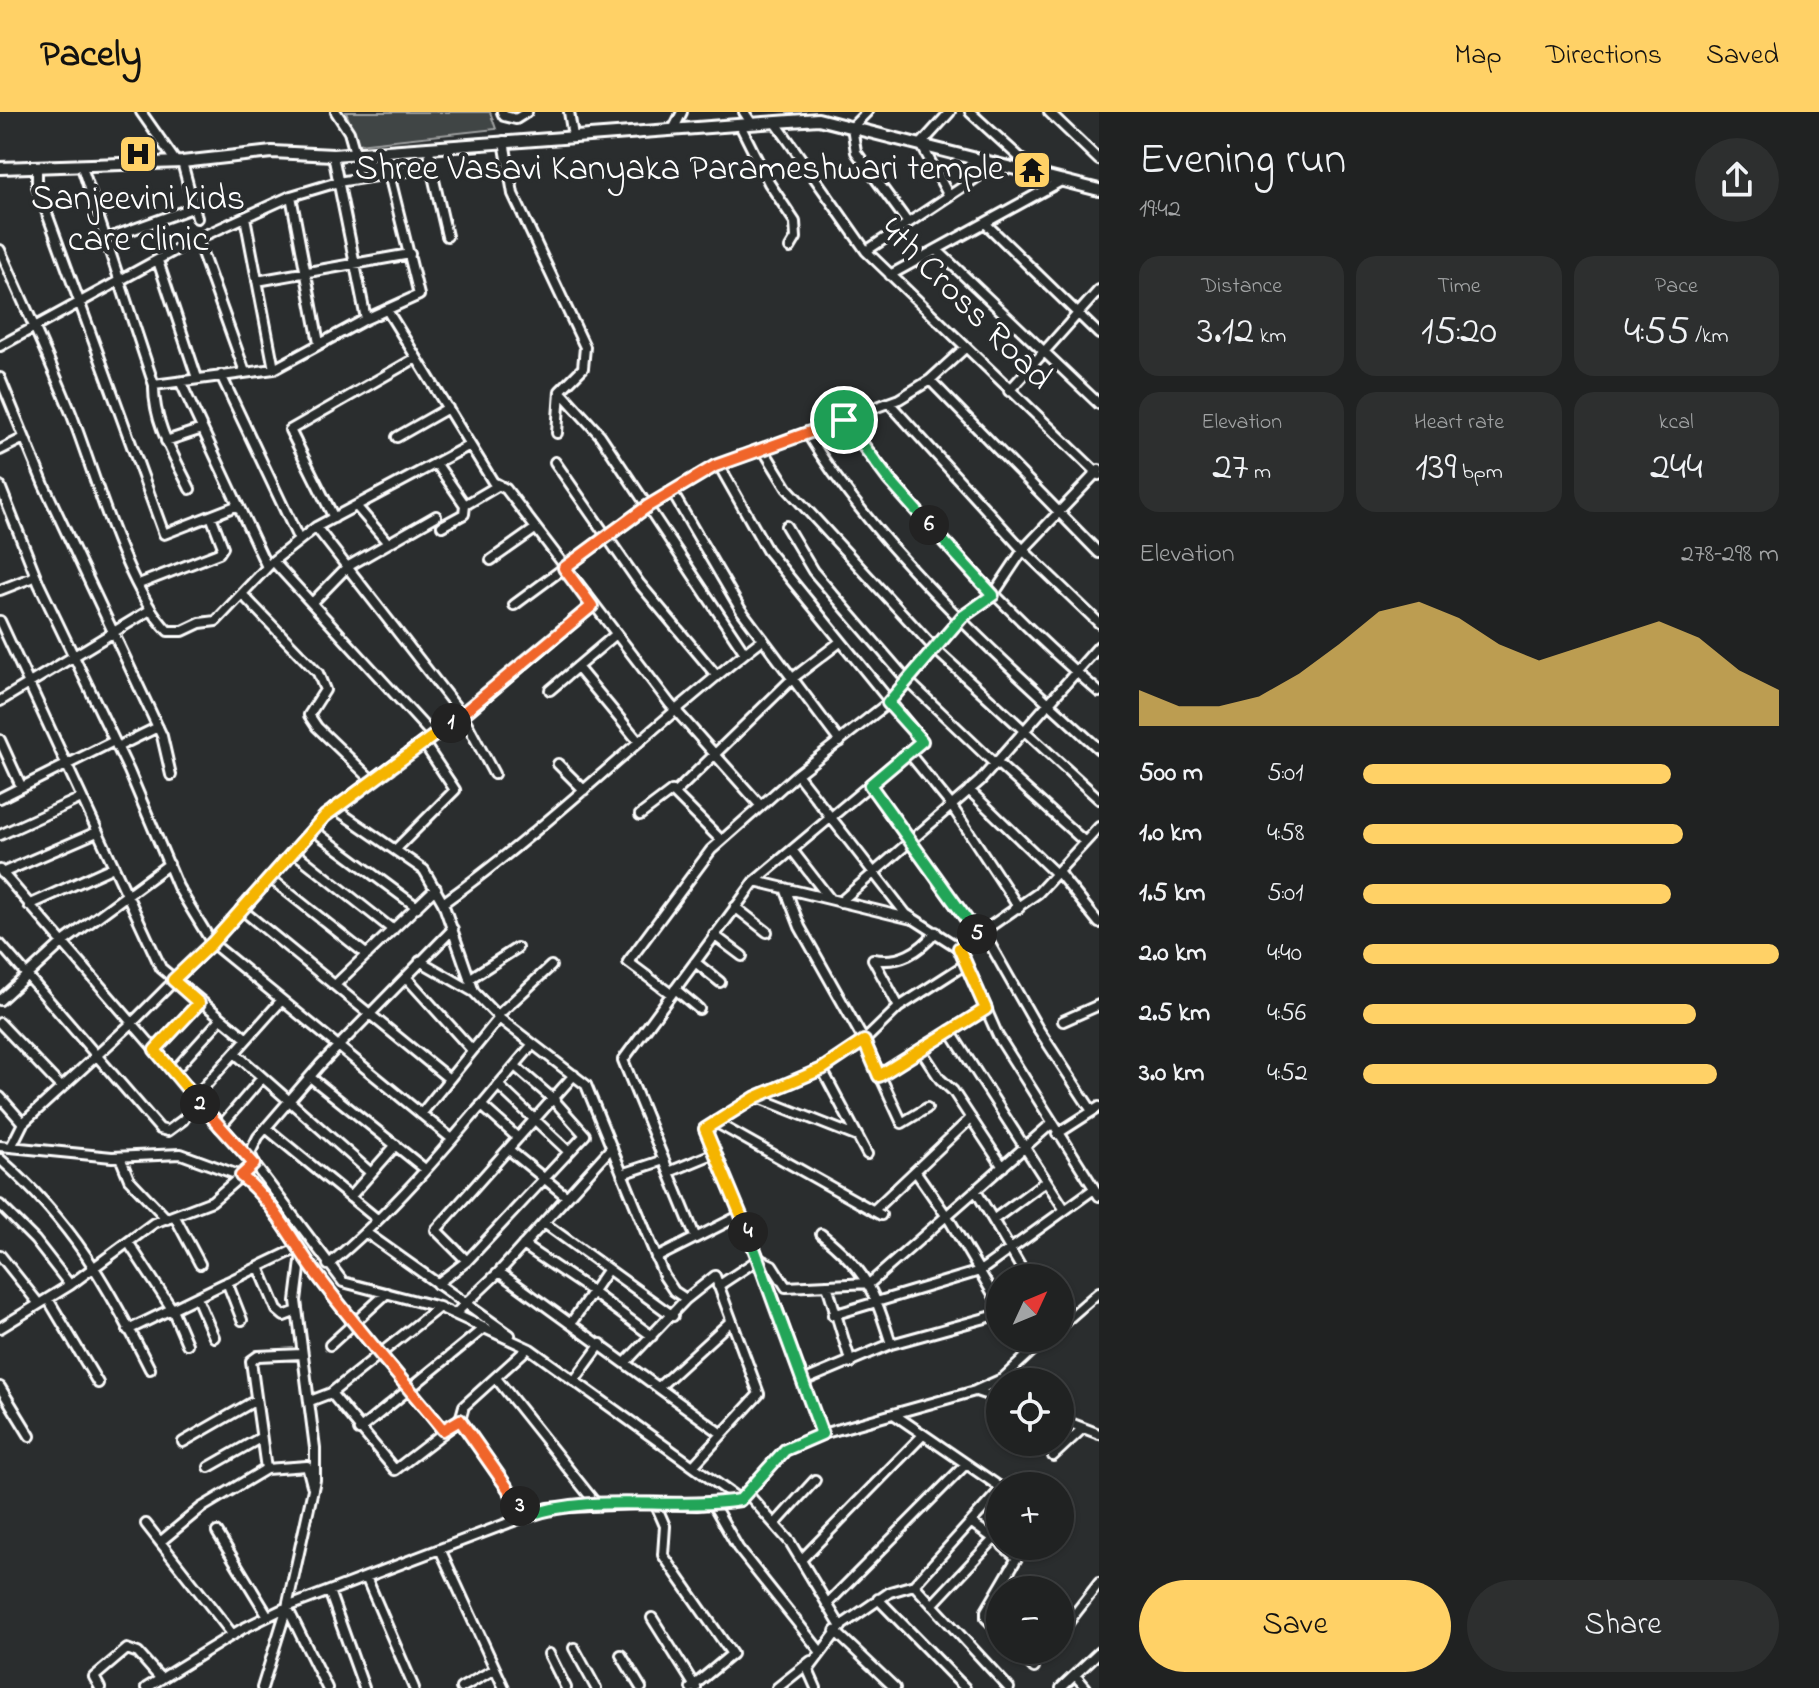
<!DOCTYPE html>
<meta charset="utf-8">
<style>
:root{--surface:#202222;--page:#2d2f2f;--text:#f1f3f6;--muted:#a2a4a5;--line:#3d3f40;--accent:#ffd166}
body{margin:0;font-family:"Indie Flower",sans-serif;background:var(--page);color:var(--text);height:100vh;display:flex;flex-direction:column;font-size:30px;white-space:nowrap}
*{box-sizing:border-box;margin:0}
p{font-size:26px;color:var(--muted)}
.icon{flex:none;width:44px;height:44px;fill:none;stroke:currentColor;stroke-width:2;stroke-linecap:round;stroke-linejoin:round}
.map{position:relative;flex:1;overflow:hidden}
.details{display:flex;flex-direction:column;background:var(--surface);width:720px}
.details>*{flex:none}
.needle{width:52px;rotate:46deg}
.fabs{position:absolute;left:986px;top:1152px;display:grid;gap:16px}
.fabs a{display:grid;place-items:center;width:88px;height:88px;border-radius:50%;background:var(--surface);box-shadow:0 2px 6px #0004,0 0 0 2px var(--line);font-size:40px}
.pin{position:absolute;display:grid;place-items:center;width:68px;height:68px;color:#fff;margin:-34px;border:4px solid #fff;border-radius:50%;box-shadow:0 2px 8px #0007}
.km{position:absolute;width:40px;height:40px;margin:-20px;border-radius:50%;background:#222;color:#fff;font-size:22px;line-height:40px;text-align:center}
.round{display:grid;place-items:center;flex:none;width:84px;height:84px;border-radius:42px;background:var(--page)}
.head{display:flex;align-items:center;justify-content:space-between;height:136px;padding:0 40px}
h1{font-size:44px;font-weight:600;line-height:60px}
.metrics{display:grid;grid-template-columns:repeat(3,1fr);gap:12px;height:136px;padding:8px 40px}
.metrics div{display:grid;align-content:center;border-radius:20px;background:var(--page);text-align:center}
.metrics b{font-size:40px;font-weight:600}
.metrics small{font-size:22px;font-weight:400}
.metrics p{font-size:22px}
.chart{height:224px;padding:16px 40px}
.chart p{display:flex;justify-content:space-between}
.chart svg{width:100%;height:144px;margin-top:8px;fill:var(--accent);opacity:.7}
.cta{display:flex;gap:16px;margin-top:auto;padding:16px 40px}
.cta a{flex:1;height:92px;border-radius:48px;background:var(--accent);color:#111;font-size:32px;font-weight:600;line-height:92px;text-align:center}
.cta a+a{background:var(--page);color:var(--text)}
ul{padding:0 40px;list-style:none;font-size:26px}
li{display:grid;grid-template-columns:128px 96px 1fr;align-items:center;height:60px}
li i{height:20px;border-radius:10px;background:var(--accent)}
header{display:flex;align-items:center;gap:48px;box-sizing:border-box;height:112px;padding:0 40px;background:var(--accent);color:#111}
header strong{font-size:38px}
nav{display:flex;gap:44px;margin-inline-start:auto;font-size:28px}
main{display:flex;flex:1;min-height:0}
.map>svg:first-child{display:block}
.pitch{fill:#414445;stroke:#a0a2a2;stroke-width:2}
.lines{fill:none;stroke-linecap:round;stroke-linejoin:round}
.minor-casing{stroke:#fff;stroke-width:14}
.major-casing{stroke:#fff;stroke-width:16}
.minor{stroke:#2a2d2e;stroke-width:8}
.major{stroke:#2a2d2e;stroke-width:10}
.split-1-casing{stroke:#fff;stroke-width:16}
.split-2-casing{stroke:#fff;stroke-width:16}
.split-3-casing{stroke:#fff;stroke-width:16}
.split-4-casing{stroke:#fff;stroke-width:16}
.split-5-casing{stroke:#fff;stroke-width:16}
.split-6-casing{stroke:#fff;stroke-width:16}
.split-7-casing{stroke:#fff;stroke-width:16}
.split-1{stroke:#f0652b;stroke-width:10}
.split-2{stroke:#f5b400;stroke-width:10}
.split-3{stroke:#f0652b;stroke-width:10}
.split-4{stroke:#22a559;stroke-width:10}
.split-5{stroke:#f5b400;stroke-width:10}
.split-6{stroke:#22a559;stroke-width:10}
.split-7{stroke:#22a559;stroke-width:10}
.labels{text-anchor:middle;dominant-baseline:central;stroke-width:8;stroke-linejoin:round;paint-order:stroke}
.poi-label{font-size:36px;fill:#fff;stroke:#2a2d2e;text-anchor:end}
.street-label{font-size:36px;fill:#fff;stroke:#2a2d2e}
</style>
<header>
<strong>Pacely</strong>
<nav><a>Map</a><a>Directions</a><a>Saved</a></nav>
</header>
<main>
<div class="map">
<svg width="1099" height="1576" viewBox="0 0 1099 1576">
<rect width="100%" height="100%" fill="#2a2d2e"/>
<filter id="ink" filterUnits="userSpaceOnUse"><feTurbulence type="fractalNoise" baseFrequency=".0125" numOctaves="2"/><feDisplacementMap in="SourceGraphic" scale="16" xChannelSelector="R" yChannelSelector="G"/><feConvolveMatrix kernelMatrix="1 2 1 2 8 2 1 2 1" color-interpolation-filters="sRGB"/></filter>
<g filter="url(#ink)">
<!-- pitch -->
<path class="pitch" d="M346,0h144l6,17 -138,15z"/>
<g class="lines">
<defs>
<path id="minor" d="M141,0l35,50
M336,0l13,20 6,21
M502,0l2,4 12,3 11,-7
M569,0l4,24
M744,0l8,12
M867,0l-15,15 4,25 52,71
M970,0l68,62
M1049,0l50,48
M776,11l90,128 233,224
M740,13l29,58 26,39 1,16 -6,10
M673,18l9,-18
M504,29l9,53 72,153 -2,21 -23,23 -3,42
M333,43l33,164
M182,50l15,56
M82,55l72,218c-1,37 20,71 36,104
M431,55l16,69
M37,56v18l127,348 72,-28
M291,84l28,147
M949,84l-28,-52 29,-32
M245,105l29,152
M986,112l113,110
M106,127l89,-32
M197,127l48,133
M0,138c24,54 49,108 71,163 23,58 55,176 97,218h15l17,-8 16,-2 57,-60 43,-34 154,-82
M937,138l162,154
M866,139l131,-87
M158,149l39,117
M890,163l173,-95
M257,169l153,-27
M387,198l106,172 13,7 164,215 90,101
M0,234l190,-104 101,-46 47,-14 93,-15 -2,-20
M221,263l78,165
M0,266l44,107 118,251 9,39
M930,268l169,173
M181,271l86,184
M154,273l120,-16 92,-50 53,-24 -30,-121
M560,279l40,44 145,218
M1009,279l90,-101
M890,292l133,146 76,73
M844,308c75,100 160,190 255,272
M807,321c70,116 191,224 292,316
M397,325l51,-29
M166,329l36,-12
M763,337l24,39 148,161 164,150
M0,338l24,-12
M555,350l84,121 77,92
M436,351l29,42
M0,374l39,98 90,187 49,116 34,56 240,196
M672,380l69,118 99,132
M357,395l31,36
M334,406l-44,-88 126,-72
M442,414l22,-12 1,-9 34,-20
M786,414l27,45 94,109 88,84
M316,415l147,189 31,58
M491,448l44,-31
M273,449l160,175
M139,472l80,-31 4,-6 -12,-31
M0,478l36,-14
M242,482l76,79 7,17 -16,25 8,12 55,53
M313,490l34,-35 89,-51
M514,493l134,-99 67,-40 184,-67 31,-19 35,-32
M0,509l161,347 86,71
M577,555l62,75
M550,578l65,-55
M0,589l150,-91
M0,628l21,46
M117,635l41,-20
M908,640l43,53
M996,650l89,80
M558,652l26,26
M797,662l109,140 53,34
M870,673l107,149
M969,678l87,84
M676,680l117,-114 47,-36
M0,686l114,-57
M951,693l68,103
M334,696l90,62 19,33 31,89
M640,703l32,-24 49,49
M1099,715l-61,66 -79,55 39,88 101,160
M313,718l104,77
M0,723l81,-37
M396,737l59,-59 -32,-48
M792,738l38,49
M294,740l99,78
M0,758l254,294 89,118 96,25 91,42 210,151
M1058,760l41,51
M2,761l95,-41
M270,766l97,77
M755,769l157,38
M785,776l15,39 64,114 38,82 25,-15
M840,790l140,-121 119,-135
M443,791c113,-81 210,-180 320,-264
M29,793l84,-38
M735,795l32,25
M241,797l207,169
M982,818l55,97 55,84
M714,823l28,21
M0,832l160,185 8,2 15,-11 14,-20
M873,847c27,5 46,-7 63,-27
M873,847l26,48
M420,849l54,31 25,26 87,67 78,191 10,15 12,8
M695,850l25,20
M406,865l66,73
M469,867l48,-31
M336,872l100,-96
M675,877l24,20
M671,882l-43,-32 83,-112 86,-76 91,-71 74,-86 31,-22 30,-45 76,-80
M0,888l62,-57 107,-79
M497,904l54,-50
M1063,909l36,-16
M0,911l61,64
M950,919l115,179
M155,938l44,-47
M921,938l19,29 13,12 50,76
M236,942l135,119
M822,957l45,85
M173,960l47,-52
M879,964l107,-67
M310,965l115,92
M498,973l71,67
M0,985l23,26
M195,985l86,-96
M757,985l101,40
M481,993l37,33
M421,1002l78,-96
M715,1010l166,93
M220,1015l42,-49
M266,1016l111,91
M1057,1022l42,-27
M12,1033l11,-22 109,-100 80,-80 113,-127 98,-74 40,-26 129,-110
M0,1034l112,11 69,-3 60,22 13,-12
M508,1037l59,48
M120,1045l9,22 38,40
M0,1047c73,64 107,125 150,210
M253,1048l-3,-7 8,-16 62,-72 133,-136
M669,1060l46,-19
M916,1060l34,49 50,85
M622,1062l42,-14
M976,1079l51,87
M350,1085l46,-52
M0,1093l35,35 35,45
M873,1099l98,-93
M175,1105l25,47
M993,1108l53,-39
M544,1111l129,93
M365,1120l145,103
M821,1122c45,36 53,56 70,110
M695,1124l-72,-176 132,-179 167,-140 -155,-191 -48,-85
M128,1130l44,67 15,35
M523,1133l70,47
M0,1143l39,49
M656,1146l85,-43
M467,1149l-31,-31 138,-155
M328,1153c77,-63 140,-145 205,-221
M259,1155l18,43 7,6 13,-5
M499,1160l222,161
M227,1170l15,38
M437,1172l30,-23 118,-126 -32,-36 -38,-33
M827,1173l24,78
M718,1174l41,-27 13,6 14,22 84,-4 181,-159
M592,1180l60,44
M197,1186l17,39
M48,1187l50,84
M455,1202l44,-42 113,-125
M833,1203l147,-44 114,-82
M571,1211l37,-54
M1060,1214l39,-34
M0,1216l70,-43 84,-62 58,-22 29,-25c32,25 50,63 74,96 40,55 86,106 128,158
M128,1218l170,-82
M1019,1226l9,16
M330,1233l57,-52
M626,1250l60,-63 29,-23 44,118 -66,72
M496,1266l101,127
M574,1269l27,-37
M803,1269l88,-37 109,-30
M0,1275l30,49
M659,1275l72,-66
M976,1279l24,8
M331,1281l64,77 65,-50 4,-14 64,-58
M310,1289l21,-8 108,-86
M895,1303l105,72
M1060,1307l39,15
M460,1308l67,96
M359,1318l125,-102
M822,1322l-63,-175 -54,-130 51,-32 66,-28 42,-28 35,-34 67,-43
M183,1330l73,-42
M1053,1344l30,-28
M209,1355l51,-29
M266,1357l-15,-108 7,-5 44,-2
M747,1381l43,49 51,85
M655,1391l10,23 -2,29 69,99 -41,34
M713,1392l25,44 82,103
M972,1411l25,18
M146,1412l87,111
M775,1412l40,-44
M217,1420l51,84
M160,1430l41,-34 65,-39 41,-3 5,19
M440,1437l64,139
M801,1448l121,-124
M366,1465l48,111
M914,1473l95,103
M329,1479l35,97
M878,1487l87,89
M827,1492l139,-140
M932,1493l62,-66
M287,1495l40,81
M652,1506l44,70
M835,1519l60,57
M1000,1520l-14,-14v-7l31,-53 -14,-12
M1060,1521l39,-50
M574,1536l22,40
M1017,1538l17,18
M549,1542l17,34
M621,1543l20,33
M1044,1544l4,-6
M1075,1563l11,13
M100,1576l-6,-11 33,-28 11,4 23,26
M146,1576l96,-59 45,-22 261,-99 107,-5 42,2 43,-5 45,-50 37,-16 153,-43 27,-12 44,-41
M262,1576l25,-81 28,-127v-32l-19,-147 6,-48
M461,1576l34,-19
M777,1576l34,-27
M816,1576l-8,-18 34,-45 48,-33 24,-7 86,-95
M1061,1576l38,-36"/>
<path id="major" d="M0,56l182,-6 90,-10 61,3 485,-36 281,71"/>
</defs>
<!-- minor casing -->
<use href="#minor" class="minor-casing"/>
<!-- major casing -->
<use href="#major" class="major-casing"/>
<!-- minor -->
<use href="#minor" class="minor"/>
<!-- major -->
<use href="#major" class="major"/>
</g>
</g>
<g class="lines" filter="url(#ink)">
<defs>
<path id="split-1" d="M451,611l141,-117 -28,-38 84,-62 67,-40 129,-46"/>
<path id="split-2" d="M200,992l-45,-54 44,-47 -26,-23 39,-37 113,-127 126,-93"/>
<path id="split-3" d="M200,992l54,60 -13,12c32,25 50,63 74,96 40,55 86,106 128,158l17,-10 60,86"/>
<path id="split-4" d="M520,1394l7,10c68,-24 143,-5 213,-16l45,-50 37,-16 -74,-202"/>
<path id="split-5" d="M748,1120l-43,-103 51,-32 66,-28 42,-28 15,35 107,-67 -27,-61 18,-14"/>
<path id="split-6" d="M929,413l64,70 -31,22 -74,86 34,38 -52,44 107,149"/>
<path id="split-7" d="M844,308l45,60 40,45"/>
</defs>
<!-- split-1 casing -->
<use href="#split-1" class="split-1-casing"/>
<!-- split-2 casing -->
<use href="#split-2" class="split-2-casing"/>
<!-- split-3 casing -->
<use href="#split-3" class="split-3-casing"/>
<!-- split-4 casing -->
<use href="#split-4" class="split-4-casing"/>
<!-- split-5 casing -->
<use href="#split-5" class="split-5-casing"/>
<!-- split-6 casing -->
<use href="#split-6" class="split-6-casing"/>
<!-- split-7 casing -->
<use href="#split-7" class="split-7-casing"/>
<!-- split-1 -->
<use href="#split-1" class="split-1"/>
<!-- split-2 -->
<use href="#split-2" class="split-2"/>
<!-- split-3 -->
<use href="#split-3" class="split-3"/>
<!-- split-4 -->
<use href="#split-4" class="split-4"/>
<!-- split-5 -->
<use href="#split-5" class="split-5"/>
<!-- split-6 -->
<use href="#split-6" class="split-6"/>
<!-- split-7 -->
<use href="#split-7" class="split-7"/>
</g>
<!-- icons -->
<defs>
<symbol id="hospital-square" viewBox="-11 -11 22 22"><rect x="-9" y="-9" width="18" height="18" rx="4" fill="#ffd166" stroke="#2a2d2e"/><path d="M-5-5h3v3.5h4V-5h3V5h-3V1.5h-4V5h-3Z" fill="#111"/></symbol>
<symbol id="temple-square" viewBox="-11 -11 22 22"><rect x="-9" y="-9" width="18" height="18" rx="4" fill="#ffd166" stroke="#2a2d2e"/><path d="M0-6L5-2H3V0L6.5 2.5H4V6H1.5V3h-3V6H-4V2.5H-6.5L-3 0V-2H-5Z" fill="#111"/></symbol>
</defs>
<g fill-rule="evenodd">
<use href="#hospital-square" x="116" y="20" width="44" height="44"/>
<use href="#temple-square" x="1010" y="36" width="44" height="44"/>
</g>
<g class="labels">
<!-- poi labels -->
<g class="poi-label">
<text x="1004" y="58">Shree Vasavi Kanyaka Parameshwari temple</text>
<text x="138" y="88" text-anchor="middle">Sanjeevini kids<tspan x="138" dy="41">care clinic</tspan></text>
</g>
<!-- street labels -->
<g class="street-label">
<text transform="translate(965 193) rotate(45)">4th Cross Road</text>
</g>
</g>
</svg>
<div class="fabs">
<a><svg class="needle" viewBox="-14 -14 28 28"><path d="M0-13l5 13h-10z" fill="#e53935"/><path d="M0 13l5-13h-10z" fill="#a2a4a5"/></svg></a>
<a><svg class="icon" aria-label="locate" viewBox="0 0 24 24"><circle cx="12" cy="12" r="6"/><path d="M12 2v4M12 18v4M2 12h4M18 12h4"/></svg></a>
<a>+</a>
<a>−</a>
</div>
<div class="pin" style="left:844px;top:308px;background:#1e9e55"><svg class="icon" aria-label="arrive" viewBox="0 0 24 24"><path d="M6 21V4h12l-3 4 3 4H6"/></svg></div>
<b class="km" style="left:451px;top:611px">1</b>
<b class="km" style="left:200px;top:992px">2</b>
<b class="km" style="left:520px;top:1394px">3</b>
<b class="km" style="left:748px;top:1120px">4</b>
<b class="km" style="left:977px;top:822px">5</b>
<b class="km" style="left:929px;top:413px">6</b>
</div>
<section class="details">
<div class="head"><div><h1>Evening run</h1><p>19:42</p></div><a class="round"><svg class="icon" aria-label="share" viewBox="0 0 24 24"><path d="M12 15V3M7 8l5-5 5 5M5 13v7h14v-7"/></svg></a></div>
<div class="metrics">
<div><p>Distance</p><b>3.12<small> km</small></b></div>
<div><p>Time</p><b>15:20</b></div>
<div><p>Pace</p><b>4:55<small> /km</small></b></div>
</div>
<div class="metrics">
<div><p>Elevation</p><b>27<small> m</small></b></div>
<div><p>Heart rate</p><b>139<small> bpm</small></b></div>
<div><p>kcal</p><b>244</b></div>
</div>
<div class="chart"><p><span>Elevation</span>278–298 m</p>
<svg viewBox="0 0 160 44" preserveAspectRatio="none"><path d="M0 44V33L10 38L20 38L30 35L40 28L50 19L60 9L70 6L80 11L90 19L100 24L110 20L120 16L130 12L140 17L150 27L160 33V44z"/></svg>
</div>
<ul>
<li><b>500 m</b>5:01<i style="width:74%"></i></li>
<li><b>1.0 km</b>4:58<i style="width:77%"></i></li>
<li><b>1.5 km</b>5:01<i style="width:74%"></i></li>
<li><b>2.0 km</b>4:40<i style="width:100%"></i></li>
<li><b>2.5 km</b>4:56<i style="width:80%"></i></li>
<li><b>3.0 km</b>4:52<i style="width:85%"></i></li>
</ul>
<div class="cta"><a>Save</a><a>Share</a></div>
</section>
</main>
